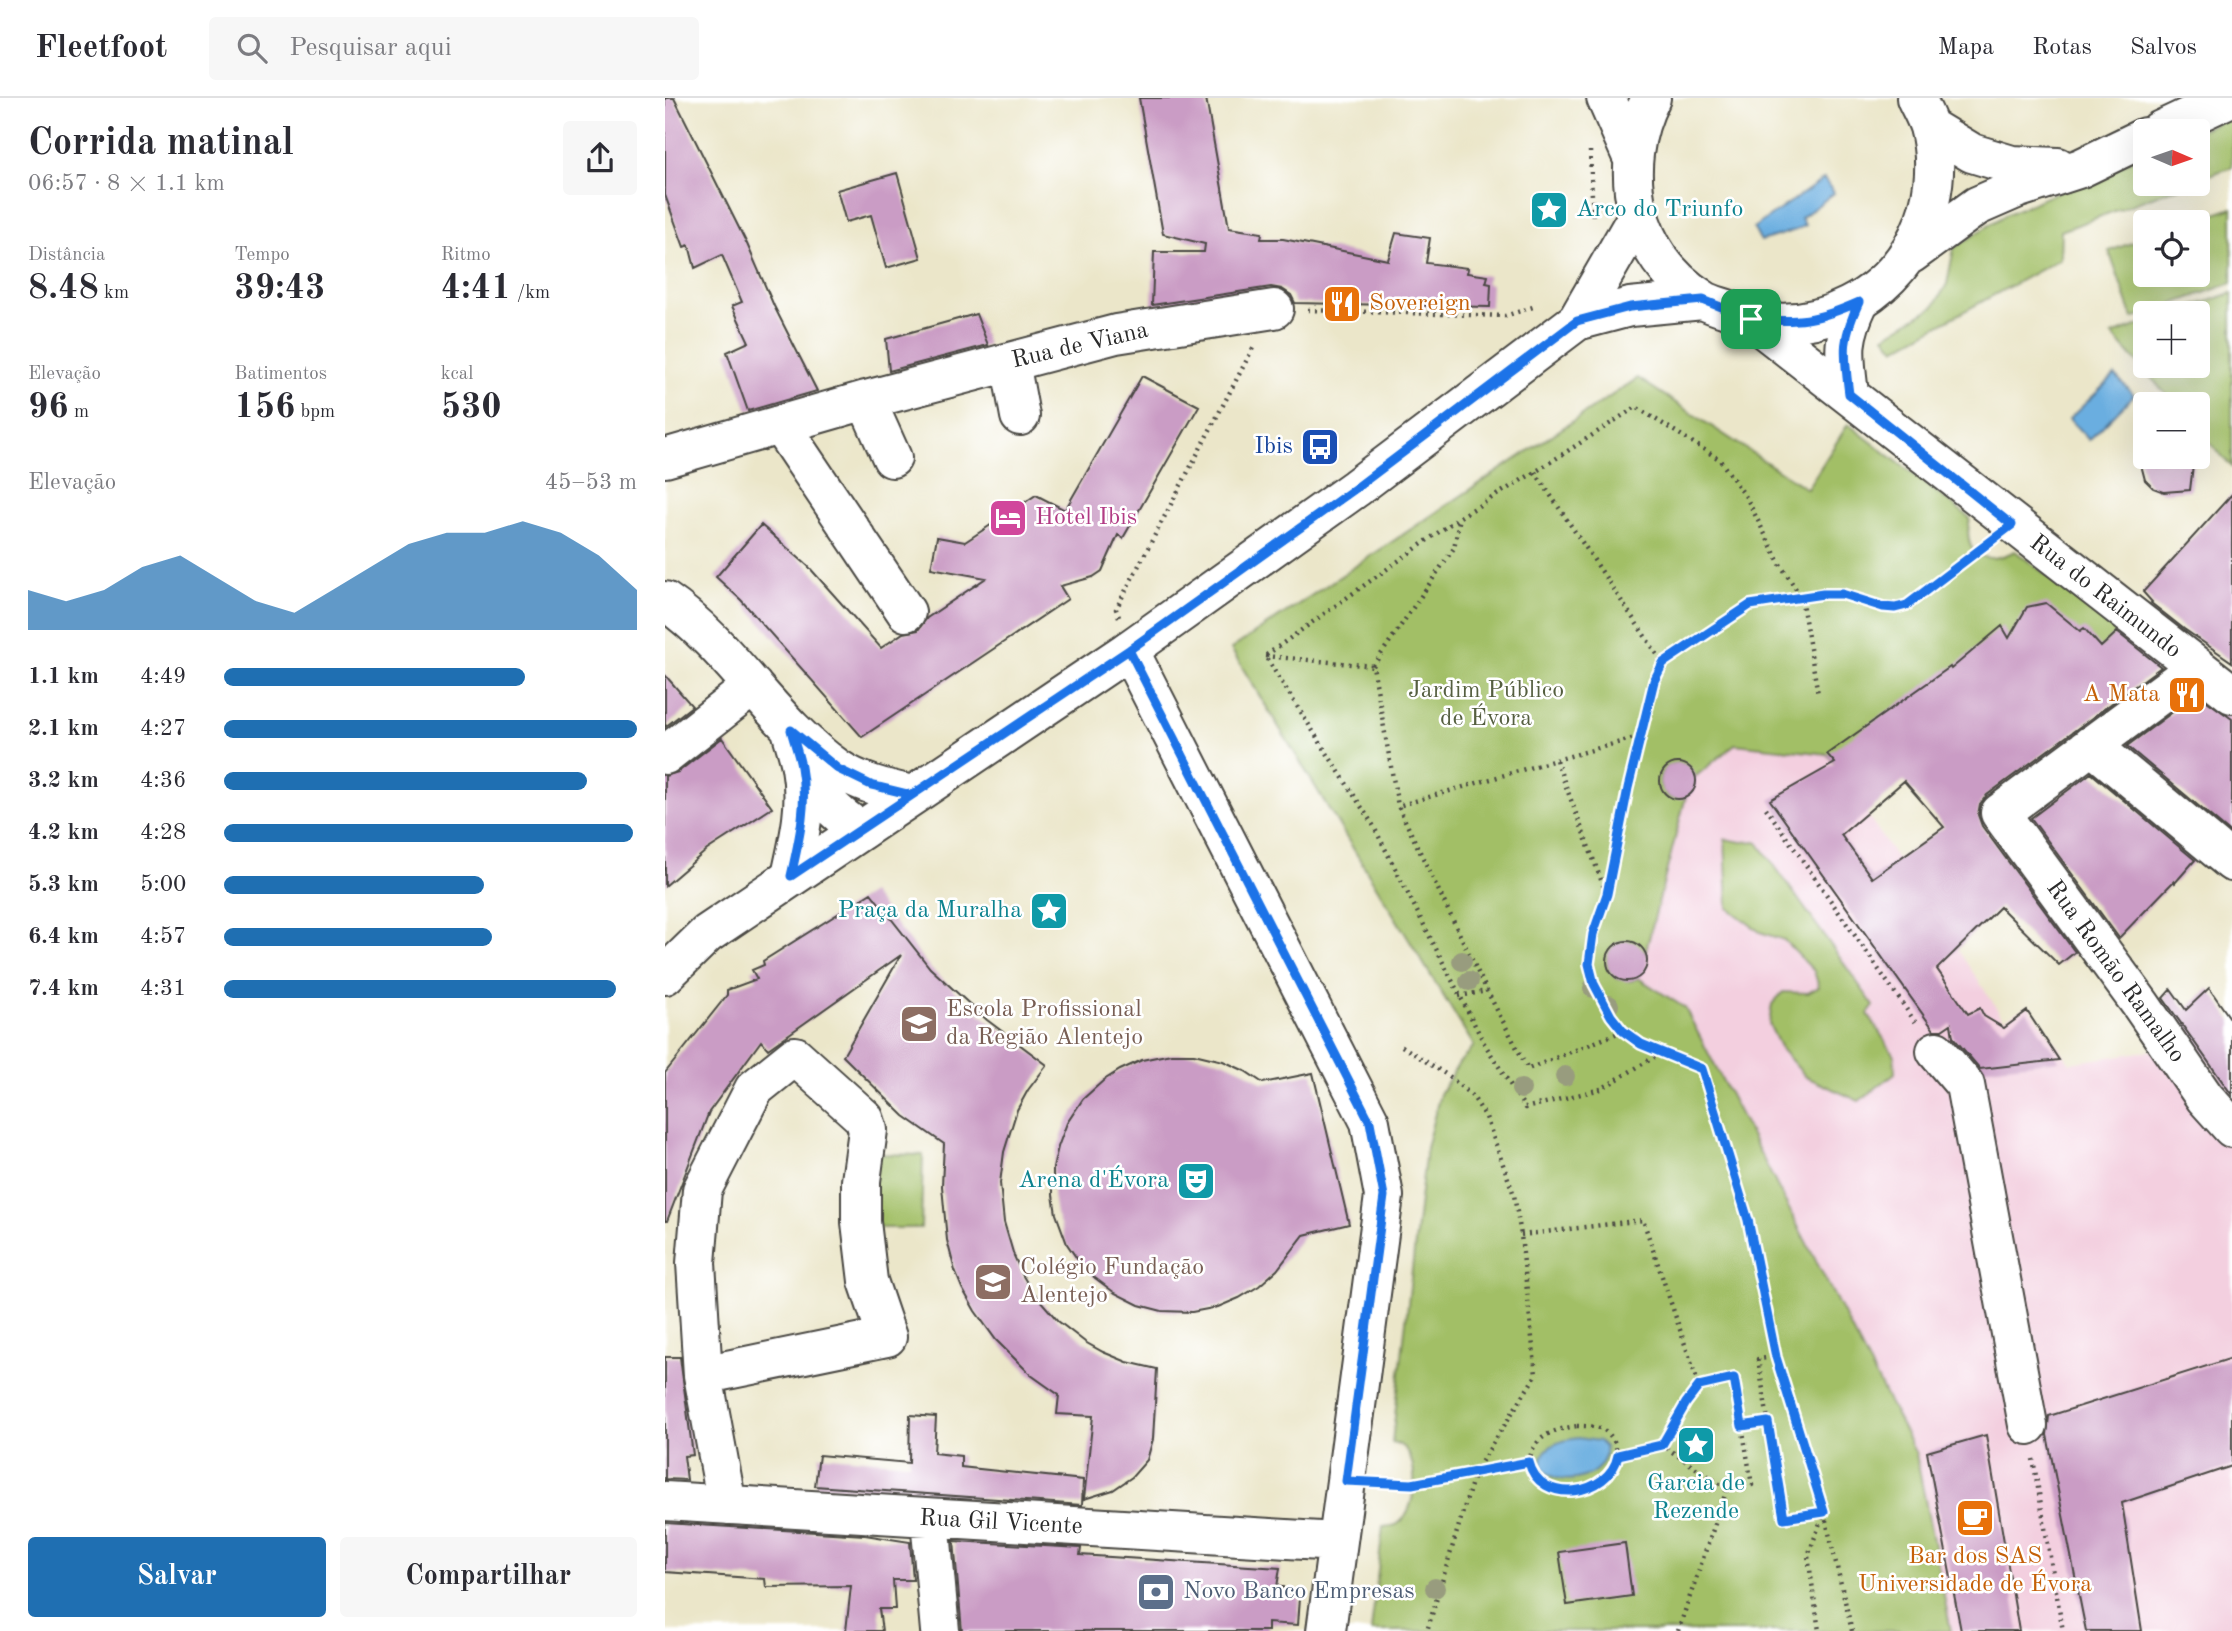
<!DOCTYPE html>
<html lang="pt">
<meta charset="utf-8">
<style>
:root{--surface:#fff;--page:#f7f7f7;--text:#2b2b33;--muted:#7c7c81;--line:#e1e1e2;--accent:#1f6fb2}
body{margin:0;font-family:"Old Standard TT",serif;background:var(--page);color:var(--text);height:100vh;display:flex;flex-direction:column;font-size:26px;white-space:nowrap}
*{box-sizing:border-box;margin:0}
p{font-size:23px;color:var(--muted)}
.icon{flex:none;width:38px;height:38px;fill:none;stroke:currentColor;stroke-width:2;stroke-linecap:round;stroke-linejoin:round}
.map{position:relative;flex:1;overflow:hidden}
.panel{display:flex;flex-direction:column;background:var(--surface);width:665px}
.panel>*{flex:none}
.needle{width:46px;rotate:92deg}
.buttons{position:absolute;left:1468px;top:21px;display:grid;gap:14px}
.buttons a{display:grid;place-items:center;width:77px;height:77px;border-radius:7px;background:var(--surface);box-shadow:0 7px 28px #0002;font-size:35px}
.pin{position:absolute;display:grid;place-items:center;width:60px;height:60px;color:#fff;margin:-30px;border-radius:14px;box-shadow:0 4px 10px #0006}
.round{display:grid;place-items:center;flex:none;width:74px;height:74px;border-radius:7px;background:var(--page)}
.head{display:flex;align-items:center;justify-content:space-between;height:119px;padding:0 28px}
h1{font-size:38px;font-weight:800;line-height:52px}
.figures{display:grid;grid-template-columns:repeat(3,1fr);gap:10px;height:119px;padding:7px 28px}
.figures div{display:grid;align-content:center}
.figures b{font-size:35px;font-weight:800}
.figures small{font-size:19px;font-weight:400}
.figures p{font-size:19px}
.chart{height:196px;padding:14px 28px}
.chart p{display:flex;justify-content:space-between}
.chart svg{width:100%;height:126px;margin-top:7px;fill:var(--accent);opacity:.7}
.action{display:flex;gap:14px;margin-top:auto;padding:14px 28px}
.action a{flex:1;height:80px;border-radius:7px;background:var(--accent);color:#fff;font-size:28px;font-weight:800;line-height:80px;text-align:center}
.action a+a{background:var(--page);color:var(--text)}
ul{padding:0 28px;list-style:none;font-size:23px}
li{display:grid;grid-template-columns:112px 84px 1fr;align-items:center;height:52px}
li i{height:18px;border-radius:9px;background:var(--accent)}
header{display:flex;align-items:center;gap:42px;box-sizing:border-box;height:98px;padding:0 35px;background:var(--surface);border-bottom:2px solid var(--line)}
header strong{font-size:33px}
nav{display:flex;gap:38px;margin-inline-start:auto;font-size:24px}
.search{width:490px;height:63px;background:var(--page);display:flex;align-items:center;gap:18px;box-sizing:border-box;padding:0 24px;border-radius:7px;color:var(--muted);font-size:26px}
main{display:flex;flex:1;min-height:0}
.map>svg:first-child{display:block}
.built{fill:#f3cfdf}
.green{fill:#a2bf66;stroke:#667548;stroke-width:2}
.water{fill:#6aaee0;stroke:#4a6c86;stroke-width:2}
.building{fill:#ca9cc5;fill-rule:evenodd}
.lines{fill:none;stroke-linecap:round;stroke-linejoin:round}
.minor-casing{stroke:#484743;stroke-width:42}
.major-casing{stroke:#484743;stroke-width:42}
.path{stroke:#484743;stroke-width:4.5;stroke-dasharray:2 5;stroke-linecap:butt}
.minor{stroke:#fff;stroke-width:38}
.major{stroke:#fff;stroke-width:38}
.tree{fill:#989c7e}
.route-casing{stroke:#fff;stroke-width:14}
.route{stroke:#1a73e8;stroke-width:9}
.labels{text-anchor:middle;dominant-baseline:central;stroke-width:5;stroke-linejoin:round;paint-order:stroke}
.culture-label{font-size:24px;fill:#0d838f;stroke:#fff;text-anchor:end}
.food-label{font-size:24px;fill:#c56008;stroke:#fff;text-anchor:start}
.street-label{font-size:24px;fill:#2b2b2b;stroke:#fff}
.transit-label{font-size:24px;fill:#164399;stroke:#fff;text-anchor:end}
.hotel-label{font-size:24px;fill:#b23c85;stroke:#fff;text-anchor:start}
.park-label{font-size:24px;fill:#555f40;stroke:#fff}
.education-label{font-size:24px;fill:#785e54;stroke:#fff;text-anchor:start}
.service-label{font-size:24px;fill:#4e5e75;stroke:#fff;text-anchor:start}
</style>
<header>
<strong>Fleetfoot</strong>
<div class="search"><svg class="icon" aria-label="search" viewBox="0 0 24 24"><circle cx="10" cy="10" r="6"/><path d="M15 15l6 6"/></svg>Pesquisar aqui</div>
<nav><a>Mapa</a><a>Rotas</a><a>Salvos</a></nav>
</header>
<main>
<section class="panel">
<div class="head"><div><h1>Corrida matinal</h1><p>06:57 · 8 × 1.1 km</p></div><a class="round"><svg class="icon" aria-label="share" viewBox="0 0 24 24"><path d="M12 15V3M7 8l5-5 5 5M5 13v7h14v-7"/></svg></a></div>
<div class="figures">
<div><p>Distância</p><b>8.48<small> km</small></b></div>
<div><p>Tempo</p><b>39:43</b></div>
<div><p>Ritmo</p><b>4:41<small> /km</small></b></div>
</div>
<div class="figures">
<div><p>Elevação</p><b>96<small> m</small></b></div>
<div><p>Batimentos</p><b>156<small> bpm</small></b></div>
<div><p>kcal</p><b>530</b></div>
</div>
<div class="chart"><p><span>Elevação</span>45–53 m</p>
<svg viewBox="0 0 160 44" preserveAspectRatio="none"><path d="M0 44V30L10 34L20 30L30 22L40 18L50 26L60 34L70 38L80 30L90 22L100 14L110 10L120 10L130 6L140 10L150 18L160 30V44z"/></svg>
</div>
<ul>
<li><b>1.1 km</b>4:49<i style="width:73%"></i></li>
<li><b>2.1 km</b>4:27<i style="width:100%"></i></li>
<li><b>3.2 km</b>4:36<i style="width:88%"></i></li>
<li><b>4.2 km</b>4:28<i style="width:99%"></i></li>
<li><b>5.3 km</b>5:00<i style="width:63%"></i></li>
<li><b>6.4 km</b>4:57<i style="width:65%"></i></li>
<li><b>7.4 km</b>4:31<i style="width:95%"></i></li>
</ul>
<div class="action"><a>Salvar</a><a>Compartilhar</a></div>
</section>
<div class="map">
<svg width="1567" height="1533" viewBox="0 0 1567 1533">
<rect width="100%" height="100%" fill="#fff"/>
<filter id="ink" filterUnits="userSpaceOnUse"><feTurbulence type="fractalNoise" baseFrequency=".0143" numOctaves="2"/><feDisplacementMap in="SourceGraphic" scale="14" xChannelSelector="R" yChannelSelector="G"/><feConvolveMatrix kernelMatrix="1 2 1 2 8 2 1 2 1" color-interpolation-filters="sRGB"/></filter>
<filter id="wash" filterUnits="userSpaceOnUse"><feTurbulence type="fractalNoise" baseFrequency=".00686" numOctaves="4" result="noise"/><feDisplacementMap in="SourceGraphic" scale="28" xChannelSelector="R" yChannelSelector="G"/><feGaussianBlur stdDeviation="1.57" result="paint"/><feColorMatrix in="noise" values="0 0 0 0 0 0 0 0 0 0 0 0 0 0 0 0 0 1.4 0 .05"/><feComposite in="paint" operator="in"/></filter>
<g filter="url(#wash)">
<rect width="100%" height="100%" fill="#ebe6c9"/>
<!-- built -->
<path class="built" d="M1070,646l92,10 177,265 24,-14 42,58 90,-14 72,94v488h-281l-35,-177 -231,-446 -47,-30 -7,3 -13,-2 -9,-10 -1,-12 5,-10 6,-4 11,-1 6,2 10,9 40,-156 -11,1 -10,-5 -5,-10 3,-12 4,-4 11,-4 11,4 6,9z"/>
<!-- green -->
<path class="green" d="M1567,18v51l-34,12v-48z
M1480,56v30h42l-126,47 -1,28 -165,90 -10,-13 49,-30 13,-22 7,-36 51,-33z
M1567,110v75l-99,35 -24,-67 36,-13v37h53v-53h-6z
M1567,195v174l-34,-37v-26h-23l-63,-69 33,-12v43h53v-53h-24z
M973,280l169,111 41,-65 122,94c-8,36 13,49 45,33l105,80 -44,38 -220,118 -29,-33 -92,-10 -40,33c-13,-30 -48,-4 -30,16 6,7 13,6 21,3l-41,158c-18,-31 -56,3 -27,25l13,2 7,-3 47,30 231,446 35,177h-580l12,-104c6,-1 11,0 16,-4 19,-14 24,-76 -7,-81l34,-294 14,-54 19,-31 15,-17 -243,-397z
M1060,741l17,3 15,-1 117,165 -6,8 26,41 1,18 -36,28 -53,-24 -25,-28 -12,-25 3,-20 11,-12 25,1 11,-6 -5,-16 -30,-31 -24,-8 -32,-24z
M210,1056l48,1 -2,73h-49z"/>
<!-- water -->
<path class="water" d="M1159,81l10,14 -33,25 4,7 -9,5 -35,11 -8,-13z
M1450,277l19,20 -45,45 -20,-21z
M913,1340l21,3 6,6c4,28 -37,41 -57,27 -4,-3 -5,-5 -6,-9 -3,-20 22,-25 36,-27z"/>
<g id="blocks">
<!-- building -->
<path class="building" d="M0,0h9l73,146 27,62 43,85 -69,20 -21,-59 22,-10 -17,-36 10,-4 -20,-47 -27,13 -6,-23 -5,2 -19,-52z
M474,0h67l23,130 33,5 -1,6h22l105,21 8,-27 34,5 -4,25 42,5 -1,5 21,3 -2,7 5,1 -1,23 -195,-4 -4,-8 -9,-6 -11,-2 -119,18 2,-53h50l1,-8 -42,-10z
M232,75l24,85 -35,10 -15,-53 -25,7 -9,-32z
M311,216l12,31 -99,26 -3,-32z
M477,278l57,30 -76,132 -5,-3 -16,36 -9,6 -33,9 8,13 -206,138 -121,-137 -25,-23 45,-52 47,41 73,82 22,-15 15,-3 9,-12 59,-40 -55,-10 6,-31 28,5 71,-47 29,15z
M1474,359h55l-4,33 -26,2 -11,-4 -8,-8z
M1567,396v168l-48,-33 -33,-26 1,-1 -9,-10z
M1381,505l34,28 4,-3 17,19 16,-15 44,35 -174,128 -7,9 -2,11 4,11 93,126 -16,13 -59,-58 -63,62 31,45 12,-6 4,8 20,12 23,-17 32,49 -79,9 -27,-32 -2,-13 -9,6h-8l-164,-230 65,-37 -8,-9 123,-87 1,2 51,-43 7,12 18,-31zM1239,683l40,46 -72,51 -31,-43z
M0,577l27,31 -27,21z
M1532,596l35,25v115l-105,-88z
M57,640l50,70 -65,42 -42,36v-110l13,-4z
M995 683a18 18 0 1 1 36 0a18 18 0 1 1-36 0Z
M1426,675l104,87 -20,23 -1,-2 -55,57 -88,-120z
M206,795l59,75 57,52 60,45 -19,25 -11,20 -13,42 -4,31 4,39 10,34 9,20 9,15 26,30 27,21 18,10 24,10 30,7 -4,70 -6,21 -15,17 -19,13 -29,9 9,-83 -36,-2 2,-19 -28,-20 -35,-35 -21,-29 -13,-23 -7,-17 -8,-31 -5,-54 2,-42 -40,-28 -61,-60 58,-101 -133,94 -7,-8 -52,71 -42,109h-2v-148l62,-78v-5l30,-11 -5,-9 12,-5 -1,-4z
M942 863a20 20 0 1 1 40 0a20 20 0 1 1-40 0Z
M1544,890l23,33v74l-69,-97 8,-9 15,21z
M506,956h23l29,7 22,10 18,12 50,-10 36,151 -45,11 -27,35 -18,16 -20,12 -21,9 -26,5 -30,-1 -23,-6 -24,-12 -20,-15 -15,-15 -13,-19 -11,-30 -3,-19v-27l5,-21 9,-24 16,-24 21,-19 16,-10 22,-10z
M0,1259h15l13,98 -9,1 3,24 -22,-1z
M1567,1260v108l-110,37 20,128h-56l-39,-196 2,-19z
M245,1317l26,2 -2,36 27,3v11l122,13 -1,25 -267,-19 4,-31 90,8z
M1321,1337l33,196h-58l-34,-179z
M0,1425l200,12 45,7 3,38h-20l2,29h-16l3,22h-36l5,-45 -85,1 -1,-8 -100,-7z
M289,1443l127,7 -1,7 200,13 -3,19h6v9l17,1 -2,28 -30,-2v8h-306z
M960,1445l7,53 -65,9 -8,-53z"/>
</g>
</g>
<g filter="url(#ink)">
<use href="#blocks" fill-opacity="0" stroke="#484743" stroke-width="2"/>
<g class="lines">
<defs>
<path id="minor" d="M1086,221l481,375
M345,264l10,54
M1184,296c-5,-41 -8,-54 10,-92
M201,302l26,58
M115,327l126,187
M0,360l201,-58 250,-66 158,-25
M0,503c66,45 106,121 172,167 22,15 49,21 75,27
M464,552l241,472 14,74 -58,435
M1531,570l-196,145 141,192 64,93 27,30
M1426,647l141,117
M0,657l88,-69
M140,666c13,31 27,48 56,66
M126,778c8,-36 17,-71 10,-109 -2,-12 -7,-25 -10,-37
M1271,953l29,34 63,340
M38,1277l184,-38 -19,-56 -7,-59v-41l7,-51 -4,-12 -69,-62 -41,33 -52,101 -6,73 7,112 24,130
M0,1403l672,41
M265,1421l10,112"/>
<path id="major" d="M941,0l26,59
M986,0c-36,71 -18,158 51,201 7,5 17,7 25,10 8,4 16,8 24,10 69,16 138,-23 167,-83 16,-33 21,-73 11,-109 -3,-10 -9,-20 -13,-29
M1264,29l43,26 40,12 46,2
M1494,33l70,-33
M1246,156l66,-48 39,-17 65,-21 64,-31
M912,223l61,-106
M0,877l42,-41 422,-284 227,-162 221,-167 53,-14 73,-7"/>
</defs>
<!-- minor casing -->
<use href="#minor" class="minor-casing"/>
<!-- major casing -->
<use href="#major" class="major-casing"/>
<!-- path -->
<path class="path" d="M925,53l3,68
M643,212l197,6 31,-10
M870,374l128,191
M454,519l-3,-8 137,-261
M600,558l108,10 25,140
M708,568l81,-118 6,-31
M891,662l86,-24
M1101,710l150,215
M941,795l-50,-133 -158,46 89,185 41,78 95,-38
M794,898l28,-5
M737,948l48,31 23,20 13,20 28,78 7,40 15,140 -61,97 -48,159
M996,955l-60,36 -76,19 -41,-65 -111,-218 -108,-169 195,-139 75,-45 101,-65 83,52 27,38 34,67 21,33 17,97
M856,1137l122,-15 56,166 35,-8 18,107 -25,4 -65,-44 -44,10
M1111,1259l48,155 -16,44 11,75
M912,1328c9,0 20,0 27,4 6,4 11,11 12,17 7,34 -32,46 -59,42 -24,-3 -36,-29 -19,-47 10,-11 26,-14 39,-16z
M1077,1328l26,-4
M997,1347l24,-42 13,-17
M1368,1361l30,172
M714,1385l33,1 117,-22
M1013,1533l49,-142
M1187,1533l-28,-119 -40,6 -26,-159 18,-2 -28,-138 -46,-151 -61,-24 -18,-13 -12,-15 -17,-32 -5,-20 4,-30 14,-40 21,-106 15,-53 12,-54 8,-18 87,-58 73,-11h19l41,13 12,1 12,-3 80,-60"/>
<!-- minor -->
<use href="#minor" class="minor"/>
<!-- major -->
<use href="#major" class="major"/>
</g>
<!-- trees -->
<g class="tree">
<circle cx="797" cy="863" r="10"/>
<circle cx="804" cy="883" r="10"/>
<circle cx="928" cy="890" r="10"/>
<circle cx="944" cy="907" r="10"/>
<circle cx="900" cy="978" r="10"/>
<circle cx="856" cy="991" r="10"/>
<circle cx="770" cy="1490" r="10"/>
</g>
</g>
<g class="lines" filter="url(#ink)">
<defs>
<path id="route" d="M1086,221l-48,-19 -73,7 -53,14 -221,167 -227,162 -217,145 -41,-10 -33,-16 -47,-39c3,12 8,25 10,37 7,37 -2,73 -10,109l338,-226 241,472 14,74 -38,285 66,3 117,-22c10,44 81,35 89,-7l44,-10 24,-42 13,-17 35,-8 8,48 26,-4 16,96 40,-6 -48,-155 -28,-137 -46,-151 -61,-25 -18,-13 -12,-15 -17,-32 -5,-20 4,-30 14,-40 21,-106 26,-107 9,-18 87,-58 73,-11h19l41,13 12,1 12,-3 105,-80 -163,-131c-5,-41 -8,-54 10,-92 -43,19 -60,21 -108,17"/>
</defs>
<!-- route casing -->
<use href="#route" class="route-casing"/>
<!-- route -->
<use href="#route" class="route"/>
</g>
<!-- icons -->
<defs>
<symbol id="sight-square" viewBox="-11 -11 22 22"><rect x="-9" y="-9" width="18" height="18" rx="4" fill="#0f9aa8" stroke="#fff"/><path d="M0-6L1.8-2.2L6-1.7L2.9 1.2L3.7 5.4L0 3.3L-3.7 5.4L-2.9 1.2L-6-1.7L-1.8-2.2Z" fill="#fff"/></symbol>
<symbol id="restaurant-square" viewBox="-11 -11 22 22"><rect x="-9" y="-9" width="18" height="18" rx="4" fill="#e8710a" stroke="#fff"/><path d="M-5-6h1v4h1v-4h1v4h1v-4h1v5L-1.5 .5V6h-2V.5L-5-1ZM5-6V6H3V1.5H1.5Q1.5-4 5-6Z" fill="#fff"/></symbol>
<symbol id="bus-square" viewBox="-11 -11 22 22"><rect x="-9" y="-9" width="18" height="18" rx="4" fill="#1a4fb4" stroke="#fff"/><path d="M-5-6H5V4H4V6H2V4H-2V6H-4V4H-5ZM-3.5-4V0h7V-4ZM-3.5 1.2v1.5H-2V1.2ZM2 1.2v1.5H3.5V1.2Z" fill="#fff"/></symbol>
<symbol id="hotel-square" viewBox="-11 -11 22 22"><rect x="-9" y="-9" width="18" height="18" rx="4" fill="#d1479c" stroke="#fff"/><path d="M-6-4.5h1.5V1H6V5H4.5V3h-9V5H-6ZM-4 0a1.8 1.8 0 1 1 3.6 0ZM.5 0V-2.5h3Q6-2.5 6 0Z" fill="#fff"/></symbol>
<symbol id="school-square" viewBox="-11 -11 22 22"><rect x="-9" y="-9" width="18" height="18" rx="4" fill="#8d6e63" stroke="#fff"/><path d="M0-5L7-2L0 1L-7-2ZM-4 1L0 2.5L4 1V4Q0 6-4 4Z" fill="#fff"/></symbol>
<symbol id="theatre-square" viewBox="-11 -11 22 22"><rect x="-9" y="-9" width="18" height="18" rx="4" fill="#0f9aa8" stroke="#fff"/><path d="M-5-5.5Q0-4 5-5.5V0Q5 5 0 6Q-5 5-5 0ZM-3.3-2.5H-1v1.5H-3.3ZM1-2.5H3.3v1.5H1ZM-2.8 1Q0 5.5 2.8 1Z" fill="#fff"/></symbol>
<symbol id="cafe-square" viewBox="-11 -11 22 22"><rect x="-9" y="-9" width="18" height="18" rx="4" fill="#e8710a" stroke="#fff"/><path d="M-5.5-4.5H6V0H3Q3 3.5 0 3.5H-2.5Q-5.5 3.5-5.5 0ZM3-3.2v2h1.7v-2ZM-6 4.5H4V6H-6Z" fill="#fff"/></symbol>
<symbol id="bank-square" viewBox="-11 -11 22 22"><rect x="-9" y="-9" width="18" height="18" rx="4" fill="#5c6f8a" stroke="#fff"/><path d="M-6-4H6V4H-6ZM0-2.3a2.3 2.3 0 1 0 0 4.6a2.3 2.3 0 1 0 0-4.6Z" fill="#fff"/></symbol>
</defs>
<g fill-rule="evenodd">
<use href="#sight-square" x="862" y="90" width="44" height="44"/>
<use href="#restaurant-square" x="655" y="184" width="44" height="44"/>
<use href="#bus-square" x="633" y="327" width="44" height="44"/>
<use href="#hotel-square" x="321" y="398" width="44" height="44"/>
<use href="#restaurant-square" x="1500" y="575" width="44" height="44"/>
<use href="#sight-square" x="362" y="791" width="44" height="44"/>
<use href="#school-square" x="232" y="904" width="44" height="44"/>
<use href="#theatre-square" x="509" y="1061" width="44" height="44"/>
<use href="#school-square" x="306" y="1162" width="44" height="44"/>
<use href="#sight-square" x="1009" y="1325" width="44" height="44"/>
<use href="#cafe-square" x="1288" y="1398" width="44" height="44"/>
<use href="#bank-square" x="469" y="1472" width="44" height="44"/>
</g>
<g class="labels">
<!-- culture labels -->
<g class="culture-label">
<text x="911" y="112" text-anchor="start">Arco do Triunfo</text>
<text x="357" y="813">Praça da Muralha</text>
<text x="504" y="1083">Arena d'Évora</text>
<text x="1031" y="1386" text-anchor="middle">Garcia de<tspan x="1031" dy="28">Rezende</tspan></text>
</g>
<!-- food labels -->
<g class="food-label">
<text x="704" y="206">Sovereign</text>
<text x="1495" y="597" text-anchor="end">A Mata</text>
<text x="1310" y="1459" text-anchor="middle">Bar dos SAS<tspan x="1310" dy="28">Universidade de Évora</tspan></text>
</g>
<!-- street labels -->
<g class="street-label">
<text transform="translate(415 248) rotate(-13)">Rua de Viana</text>
<text transform="translate(1440 499) rotate(38)">Rua do Raimundo</text>
<text transform="translate(1450 874) rotate(54)">Rua Romão Ramalho</text>
<text transform="translate(336 1425) rotate(3)">Rua Gil Vicente</text>
</g>
<!-- transit labels -->
<g class="transit-label">
<text x="628" y="349">Ibis</text>
</g>
<!-- hotel labels -->
<g class="hotel-label">
<text x="370" y="420">Hotel Ibis</text>
</g>
<!-- park labels -->
<g class="park-label">
<text x="821" y="593">Jardim Público<tspan x="821" dy="28">de Évora</tspan></text>
</g>
<!-- education labels -->
<g class="education-label">
<text x="281" y="912">Escola Profissional<tspan x="281" dy="28">da Região Alentejo</tspan></text>
<text x="355" y="1170">Colégio Fundação<tspan x="355" dy="28">Alentejo</tspan></text>
</g>
<!-- service labels -->
<g class="service-label">
<text x="518" y="1494">Novo Banco Empresas</text>
</g>
</g>
</svg>
<div class="buttons">
<a><svg class="needle" viewBox="-14 -14 28 28"><path d="M0-13l5 13h-10z" fill="#e53935"/><path d="M0 13l5-13h-10z" fill="#7c7c81"/></svg></a>
<a><svg class="icon" aria-label="locate" viewBox="0 0 24 24"><circle cx="12" cy="12" r="6"/><path d="M12 2v4M12 18v4M2 12h4M18 12h4"/></svg></a>
<a>+</a>
<a>−</a>
</div>
<div class="pin" style="left:1086px;top:221px;background:#1e9e55"><svg class="icon" aria-label="arrive" viewBox="0 0 24 24"><path d="M6 21V4h12l-3 4 3 4H6"/></svg></div>
</div>
</main>
